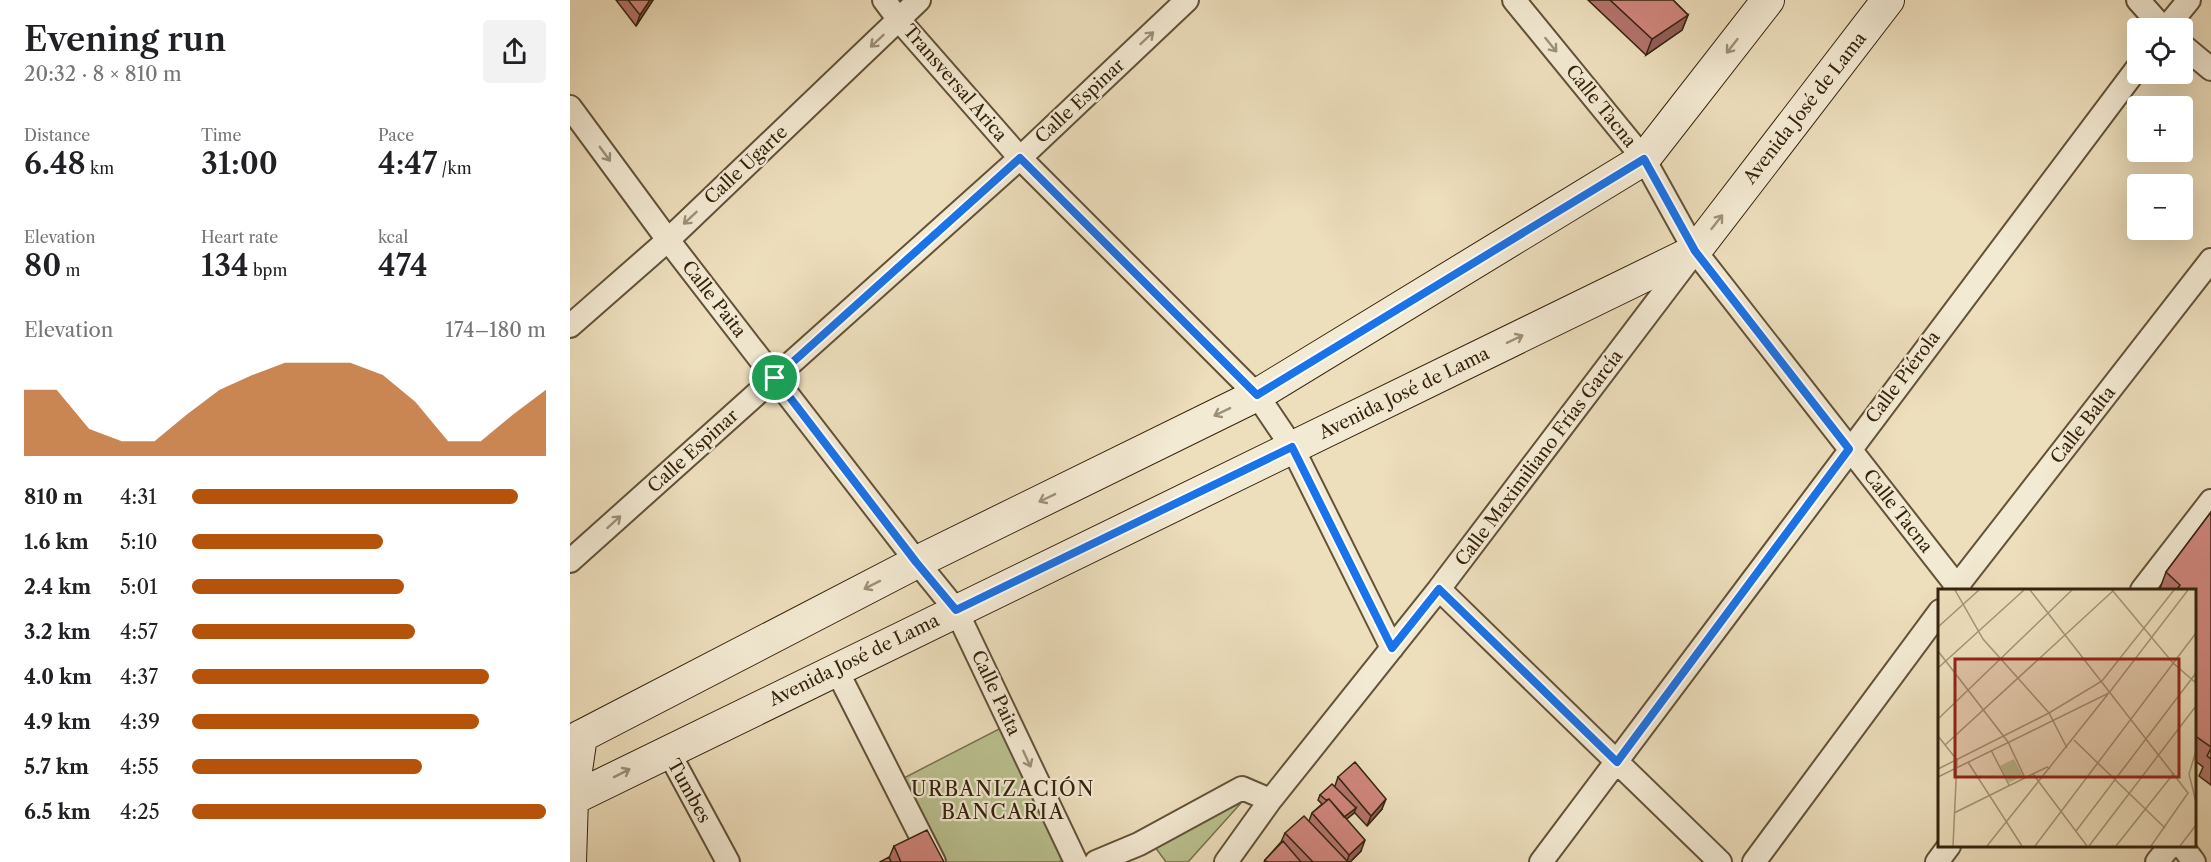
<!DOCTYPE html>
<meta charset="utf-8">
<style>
:root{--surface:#fff;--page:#f2f2f2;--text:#202124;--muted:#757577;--accent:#b45309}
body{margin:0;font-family:"Libre Caslon Text",serif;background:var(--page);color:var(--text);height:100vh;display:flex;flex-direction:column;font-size:22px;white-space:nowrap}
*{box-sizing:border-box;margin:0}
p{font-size:20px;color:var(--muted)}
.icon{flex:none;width:33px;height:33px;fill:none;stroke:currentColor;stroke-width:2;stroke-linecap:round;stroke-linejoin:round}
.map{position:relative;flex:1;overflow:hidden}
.details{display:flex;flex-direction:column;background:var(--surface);width:570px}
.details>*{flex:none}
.tools{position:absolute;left:1557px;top:18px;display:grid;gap:12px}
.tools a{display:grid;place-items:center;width:66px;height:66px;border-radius:6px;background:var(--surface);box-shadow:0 6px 24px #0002;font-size:30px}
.pin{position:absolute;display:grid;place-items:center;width:51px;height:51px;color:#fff;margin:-26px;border:3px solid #fff;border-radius:50%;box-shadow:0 2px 6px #0007}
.round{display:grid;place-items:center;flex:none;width:63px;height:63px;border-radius:6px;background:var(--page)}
.headline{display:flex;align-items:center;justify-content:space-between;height:102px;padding:0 24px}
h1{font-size:33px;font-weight:600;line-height:45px}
.stats{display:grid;grid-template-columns:repeat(3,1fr);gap:9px;height:102px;padding:6px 24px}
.stats div{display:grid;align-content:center}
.stats b{font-size:30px;font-weight:600}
.stats small{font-size:16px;font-weight:400}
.stats p{font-size:16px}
.chart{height:168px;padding:12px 24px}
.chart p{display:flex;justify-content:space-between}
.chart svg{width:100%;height:108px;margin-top:6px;fill:var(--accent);opacity:.7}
ul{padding:0 24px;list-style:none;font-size:20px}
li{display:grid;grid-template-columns:96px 72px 1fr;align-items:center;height:45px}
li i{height:15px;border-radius:8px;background:var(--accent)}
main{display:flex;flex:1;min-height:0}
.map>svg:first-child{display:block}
.green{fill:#bac18f;stroke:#77724e;stroke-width:1.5}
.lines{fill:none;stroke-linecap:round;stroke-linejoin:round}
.street-casing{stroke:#625238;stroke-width:26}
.secondary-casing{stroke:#34230c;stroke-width:34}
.street{stroke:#f3ead3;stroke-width:22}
.secondary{stroke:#f3ead3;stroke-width:32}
.wall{fill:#b3736c;stroke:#34230c;stroke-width:1.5}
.shaded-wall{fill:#925e58;stroke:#34230c;stroke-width:1.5}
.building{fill:#d0867d;stroke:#34230c;stroke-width:1.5}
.oneway{stroke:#9d9079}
.route-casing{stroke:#fff;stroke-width:12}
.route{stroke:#1a73e8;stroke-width:8}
.labels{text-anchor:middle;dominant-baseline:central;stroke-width:4.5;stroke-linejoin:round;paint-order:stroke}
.street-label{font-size:18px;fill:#34230c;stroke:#f3ead3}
.neighbourhood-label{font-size:20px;letter-spacing:1.5px;fill:#34230c;stroke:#f3ead3}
.inset-road{fill:none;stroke:#a39376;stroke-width:1.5}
.view{fill:#8f2418;fill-opacity:0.15;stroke:#8f2418;stroke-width:3}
.inset-edge{fill:none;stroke:#34230c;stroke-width:3}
</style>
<main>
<section class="details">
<div class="headline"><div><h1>Evening run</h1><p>20:32 · 8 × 810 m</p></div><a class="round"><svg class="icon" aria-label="share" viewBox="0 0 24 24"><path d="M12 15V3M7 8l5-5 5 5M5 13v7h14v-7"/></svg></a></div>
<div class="stats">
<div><p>Distance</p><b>6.48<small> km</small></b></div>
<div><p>Time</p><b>31:00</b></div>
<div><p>Pace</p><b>4:47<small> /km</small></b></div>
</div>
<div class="stats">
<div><p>Elevation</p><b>80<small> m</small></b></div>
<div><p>Heart rate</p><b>134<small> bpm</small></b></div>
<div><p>kcal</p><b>474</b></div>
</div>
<div class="chart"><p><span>Elevation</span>174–180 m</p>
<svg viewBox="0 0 160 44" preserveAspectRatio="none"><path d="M0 44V17L10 17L20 33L30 38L40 38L50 27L60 17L70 11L80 6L90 6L100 6L110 11L120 22L130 38L140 38L150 27L160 17V44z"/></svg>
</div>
<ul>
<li><b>810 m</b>4:31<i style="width:92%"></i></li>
<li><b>1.6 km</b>5:10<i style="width:54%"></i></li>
<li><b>2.4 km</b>5:01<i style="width:60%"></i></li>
<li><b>3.2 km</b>4:57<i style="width:63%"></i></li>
<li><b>4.0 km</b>4:37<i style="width:84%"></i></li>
<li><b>4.9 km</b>4:39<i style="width:81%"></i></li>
<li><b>5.7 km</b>4:55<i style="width:65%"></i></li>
<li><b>6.5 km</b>4:25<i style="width:100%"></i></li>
</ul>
</section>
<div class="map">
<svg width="1641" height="862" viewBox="0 0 1641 862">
<rect width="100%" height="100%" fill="#eddebc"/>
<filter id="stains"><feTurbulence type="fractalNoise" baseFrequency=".00333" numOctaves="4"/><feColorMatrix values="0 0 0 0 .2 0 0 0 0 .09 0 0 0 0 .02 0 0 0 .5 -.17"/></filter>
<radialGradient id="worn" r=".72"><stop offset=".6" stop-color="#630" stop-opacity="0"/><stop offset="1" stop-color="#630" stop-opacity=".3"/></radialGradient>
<!-- green -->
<path class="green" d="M431,728l67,129 -9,5h-120l-41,-81z
M671,803l-53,59h-22l-14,-19z"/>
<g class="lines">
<defs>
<path id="street" d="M314,0l15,20 121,138 237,237 35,52 100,201
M944,0l130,159 51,92 265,339
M1568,0l25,28
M1596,28l23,-28
M1612,45l29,24
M0,107l98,133 249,322 39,48 120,252
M0,326l98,-86 251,-240
M0,561l450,-403 167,-158
M869,589l281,273
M1384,590l257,-330
M1572,590l69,-89
M266,669l98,193
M98,751l60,111
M1612,846l12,16
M526,862l43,-18 103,-56 21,9 6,5
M656,862l43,-60 170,-213 254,-335
M971,862l597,-795
M1184,862l186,-251
M1367,862l12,-16
M1587,862l13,-16"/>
<path id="secondary" d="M0,742l347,-180 340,-167 387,-236 124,-159
M0,800l1125,-549 193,-251
M0,862l2,-64 9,-62"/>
</defs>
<!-- street casing -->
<use href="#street" class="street-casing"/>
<!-- secondary casing -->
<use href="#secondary" class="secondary-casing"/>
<!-- street -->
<use href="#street" class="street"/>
<!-- secondary -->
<use href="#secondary" class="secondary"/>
</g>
<!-- wall -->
<path class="wall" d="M46,0h37l-17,26z
M1018,0h85l15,15 -6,15 -36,25z
M1641,512v273l-12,-9 4,-9 -9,-7v-169h-35l7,-19z
M768,777l44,32 -15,17 -13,-14v1l-8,6 15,32 -11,11h-86l1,-2 16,-18 4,-9 24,-12 3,-8 10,-9 -4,-4 2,-5 15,-9z
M324,846l50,16h-64l9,-4z"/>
<!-- shaded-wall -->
<path class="shaded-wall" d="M80,0h3l-17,26 4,-11z
M1118,15l-6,15 -36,25 6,-16z
M816,799l-4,10 -15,17 4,-10z
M786,808l-2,5 -12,10 2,-6z
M795,840l-4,11 -11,11h-3l2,-7z"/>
<!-- building -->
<path class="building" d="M58,0h22l-10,15z
M1040,0h63l15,15 -36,24z
M1641,512v235l-17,-12v-144h-18l4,-6 -14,-13z
M1641,748v11l-4,-3z
M785,762l31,37 -15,17 -33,-39z
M762,784l24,24 -12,9 -15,-18 -3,1 -6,-5z
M759,799l36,41 -16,15 -37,-42z
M734,816l44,46h-35l-28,-29z
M357,830l17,32h-43l-7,-16z
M713,841l18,21h-34l-2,-2z
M319,857l2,5h-11z"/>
<!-- one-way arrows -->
<defs><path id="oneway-shaft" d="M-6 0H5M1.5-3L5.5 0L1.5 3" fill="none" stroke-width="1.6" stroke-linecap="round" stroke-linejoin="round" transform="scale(1.5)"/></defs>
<g class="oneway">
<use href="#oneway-shaft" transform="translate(577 38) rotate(-43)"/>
<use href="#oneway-shaft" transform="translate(307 41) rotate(137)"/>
<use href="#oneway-shaft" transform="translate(981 45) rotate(51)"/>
<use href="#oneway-shaft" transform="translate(1162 46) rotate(128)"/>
<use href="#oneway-shaft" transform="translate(35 154) rotate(54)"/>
<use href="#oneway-shaft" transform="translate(120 218) rotate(137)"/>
<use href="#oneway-shaft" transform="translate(1147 222) rotate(-52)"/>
<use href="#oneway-shaft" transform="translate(945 339) rotate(-26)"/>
<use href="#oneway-shaft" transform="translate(652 412) rotate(154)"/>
<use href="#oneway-shaft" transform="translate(477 498) rotate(154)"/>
<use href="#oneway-shaft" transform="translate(44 522) rotate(-42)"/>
<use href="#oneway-shaft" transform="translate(302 585) rotate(153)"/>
<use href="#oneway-shaft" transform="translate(457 759) rotate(65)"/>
<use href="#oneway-shaft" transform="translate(52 773) rotate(-27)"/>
</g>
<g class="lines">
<defs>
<path id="route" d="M450,158l237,237 387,-236 51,92 154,198 -232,313 -178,-173 -47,59 -100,-201 -336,163 -40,-48 -141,-184z"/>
</defs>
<!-- route casing -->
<use href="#route" class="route-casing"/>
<!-- route -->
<use href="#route" class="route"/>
</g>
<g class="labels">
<!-- street labels -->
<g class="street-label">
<text transform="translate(385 83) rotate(49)">Transversal Arica</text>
<text transform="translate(510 101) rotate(-43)">Calle Espinar</text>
<text transform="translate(1031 106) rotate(51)">Calle Tacna</text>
<text transform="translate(1235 108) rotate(-52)">Avenida José de Lama</text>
<text transform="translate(176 165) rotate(-43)">Calle Ugarte</text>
<text transform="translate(144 299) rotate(52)">Calle Paita</text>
<text transform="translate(1333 377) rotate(-53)">Calle Piérola</text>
<text transform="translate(834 393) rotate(-26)">Avenida José de Lama</text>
<text transform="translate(1513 425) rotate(-52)">Calle Balta</text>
<text transform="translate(123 451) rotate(-42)">Calle Espinar</text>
<text transform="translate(969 458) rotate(-53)">Calle Maximiliano Frías García</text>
<text transform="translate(1328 511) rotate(52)">Calle Tacna</text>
<text transform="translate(284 660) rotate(-26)">Avenida José de Lama</text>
<text transform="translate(426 693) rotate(65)">Calle Paita</text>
<text transform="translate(119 791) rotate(61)">Tumbes</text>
</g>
<!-- neighbourhood labels -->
<g class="neighbourhood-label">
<text x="433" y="789">URBANIZACIÓN<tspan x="433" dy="23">BANCARIA</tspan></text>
</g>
</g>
<!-- overview -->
<g transform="translate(1368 589)">
<rect width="258" height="258" fill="#eddebc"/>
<path d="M76,170l9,17 -14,7 -9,-17z" fill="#bac18f"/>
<path class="inset-road" d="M17,1l28,49 66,74 18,35M92,1l158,203 -37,53M174,1l61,73 23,20M0,38l41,-37M0,62l70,91 17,36M0,79l86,-78M0,130l134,-129M0,147l19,24 -4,86M136,151l91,88M7,156l169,-155M53,161l18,35M258,162l-7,23 7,28M30,173l54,84M0,180l111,-56 53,-32 72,-91M95,185l54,72M0,188l171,-84 79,-103M16,224l93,-46 3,2M138,242l120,-158M49,257l121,-152M97,257l161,-213M151,257l107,-140M178,257l58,-73M242,257l16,-21"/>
<path class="view" d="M17,70h224v118h-224z"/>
<rect width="258" height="258" class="inset-edge"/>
</g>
<rect width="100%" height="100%" filter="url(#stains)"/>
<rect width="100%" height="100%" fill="url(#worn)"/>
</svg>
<div class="tools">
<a><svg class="icon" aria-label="locate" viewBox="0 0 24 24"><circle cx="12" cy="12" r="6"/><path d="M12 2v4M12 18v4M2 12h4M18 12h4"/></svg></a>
<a>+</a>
<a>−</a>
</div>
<div class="pin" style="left:205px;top:378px;background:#1e9e55"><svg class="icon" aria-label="arrive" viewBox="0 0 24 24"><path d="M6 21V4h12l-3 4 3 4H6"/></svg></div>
</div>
</main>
